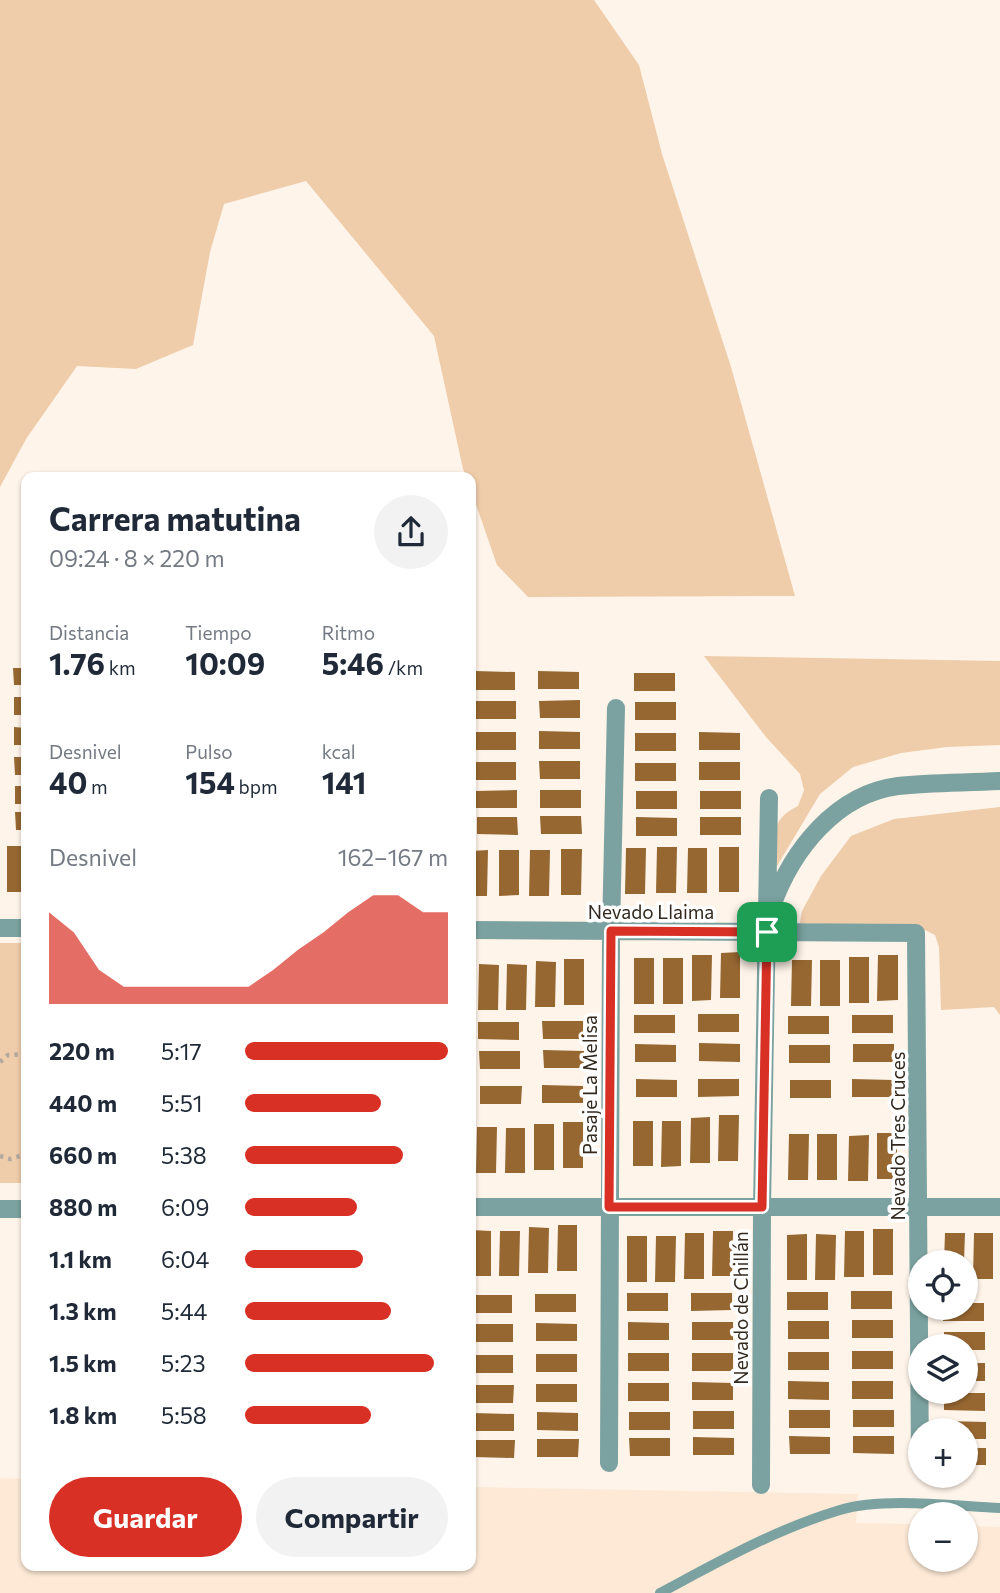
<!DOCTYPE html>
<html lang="es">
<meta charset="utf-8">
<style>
:root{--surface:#fff;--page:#f2f2f3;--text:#1f2937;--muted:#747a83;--accent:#d93025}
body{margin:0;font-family:Commissioner,sans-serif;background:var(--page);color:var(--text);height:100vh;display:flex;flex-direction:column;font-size:26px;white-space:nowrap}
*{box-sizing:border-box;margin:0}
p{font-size:23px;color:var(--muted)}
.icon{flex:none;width:38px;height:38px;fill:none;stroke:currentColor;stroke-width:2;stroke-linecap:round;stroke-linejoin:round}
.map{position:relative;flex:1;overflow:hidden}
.panel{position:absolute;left:21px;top:472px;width:455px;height:1099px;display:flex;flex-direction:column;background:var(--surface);border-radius:14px;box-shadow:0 2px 5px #0004}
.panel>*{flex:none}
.fabs{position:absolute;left:908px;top:1250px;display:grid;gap:14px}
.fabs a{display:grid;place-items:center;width:70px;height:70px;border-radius:50%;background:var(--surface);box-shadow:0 2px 5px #0004;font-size:35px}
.pin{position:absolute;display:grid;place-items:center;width:60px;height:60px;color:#fff;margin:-30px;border-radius:14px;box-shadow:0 4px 10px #0006}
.round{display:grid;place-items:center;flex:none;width:74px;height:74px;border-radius:37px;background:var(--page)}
.headline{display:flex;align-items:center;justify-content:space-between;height:119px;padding:0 28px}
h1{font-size:32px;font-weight:700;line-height:52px}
.metrics{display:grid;grid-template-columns:repeat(3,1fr);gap:10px;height:119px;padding:7px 28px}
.metrics div{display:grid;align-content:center}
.metrics b{font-size:30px;font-weight:700}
.metrics small{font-size:19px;font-weight:400}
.metrics p{font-size:19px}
.chart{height:196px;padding:14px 28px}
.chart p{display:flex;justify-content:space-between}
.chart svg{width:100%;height:126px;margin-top:7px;fill:var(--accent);opacity:.7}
.action{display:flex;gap:14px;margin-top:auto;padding:14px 28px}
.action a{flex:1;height:80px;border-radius:42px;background:var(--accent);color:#fff;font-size:28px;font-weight:700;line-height:80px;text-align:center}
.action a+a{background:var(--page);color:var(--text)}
ul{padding:0 28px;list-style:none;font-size:23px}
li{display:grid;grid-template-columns:112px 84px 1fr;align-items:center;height:52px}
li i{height:18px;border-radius:9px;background:var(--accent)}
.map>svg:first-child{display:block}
.built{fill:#fde9d6}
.green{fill:#efccaa}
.building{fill:#976731}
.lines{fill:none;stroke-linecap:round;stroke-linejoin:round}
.path{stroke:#b4a99f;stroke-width:4.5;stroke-dasharray:3.5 5;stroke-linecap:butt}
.lane{stroke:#7ba2a0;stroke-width:10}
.street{stroke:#7ba2a0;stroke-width:18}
.route-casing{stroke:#fff;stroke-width:14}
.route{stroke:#d93025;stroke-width:9}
.labels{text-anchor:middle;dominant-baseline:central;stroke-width:7;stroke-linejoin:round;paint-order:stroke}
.street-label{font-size:19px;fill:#33291f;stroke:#fff}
</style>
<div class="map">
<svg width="1000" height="1593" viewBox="0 0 1000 1593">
<rect width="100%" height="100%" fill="#fff4e9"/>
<!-- built -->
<path class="built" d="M0,1478l26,1v87h445v-79l387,7 -2,29 64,1v35h46v-33l34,1v66h-1000z"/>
<!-- green -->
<path class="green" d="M0,0h594l45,65 23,89 69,213 64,229 -267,1 -31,-32 -26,-75v-12h-4l-4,-9 -29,-133 -128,-155 -82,23 -14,48 -17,93 -57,24 -59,-3 -51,73 -26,48z
M704,656l296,5v84l-53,2 -46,6 -48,14 -33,27 -43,72c-3,-29 -8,-46 21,-60l6,-16 -4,-16 -34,-37z
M1000,807v208l-6,-8 -53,3 -2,-63 -4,-12 -10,-5 -125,-7 2,-12 19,-35 30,-40 43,-17z
M0,943h26v240h-26z"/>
<!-- building -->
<path class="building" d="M13,668h13v17h-12z
M475,671l40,1v18h-41z
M538,671l41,1v17h-41z
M634,673h41v18h-41z
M14,697h12v18h-12z
M580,700v18h-40l-1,-17z
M475,701h41v18h-40z
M635,702h41v18h-41z
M14,727l12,1v17h-12z
M539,731l41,1v17h-41z
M475,732h41v18h-40z
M699,732l41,1v17h-41z
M635,733h41v18h-41z
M14,757h12v18h-11z
M539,761h41v18h-40z
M475,762h41v18h-40z
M699,762h41v18h-41z
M635,763h41v18h-41z
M15,786h11v18h-11z
M517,790v18h-41v-17z
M540,790h41v18h-41z
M636,791h41v18h-41z
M700,791h41v18h-41z
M15,812h11v18h-10z
M540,816h41l1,18h-41z
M477,817h40l1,18 -41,-1z
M636,817l41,1v18h-41z
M700,817h41v18h-41z
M7,846h19v46h-19z
M657,847h20l-1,46h-20z
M719,847h20v45h-20z
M626,848h20l-1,46h-20z
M688,848h19v45h-20z
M561,849h21l-1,46h-20z
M488,850l-1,46h-16v-45z
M499,850h20v45l-20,1z
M530,850h20l-1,46h-20z
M740,952v46h-20l1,-45z
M692,955h20l-1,45 -19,1z
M878,955h20v45l-21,1z
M849,957h20v46h-20z
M634,958h20v46h-20z
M663,958h20v46h-20z
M564,959h20v46h-20z
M792,960h20l-1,46h-20z
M820,960h20v46h-20z
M536,961l20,1 -1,45h-20z
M479,964l20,1 -1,45h-20z
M507,964l20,1 -1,45h-20z
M698,1014h41v18h-41z
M634,1015h41v18h-41z
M852,1015h41v18h-41z
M788,1016h41v18h-41z
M542,1021h41v18h-40z
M478,1022h41v18l-41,-1z
M699,1043l41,1v18l-41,-1z
M635,1044l41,1v17h-41z
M853,1044h41v18h-41z
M789,1045h41v18h-41z
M543,1050l41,1v17h-40z
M479,1051h41v18h-40z
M636,1079l41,1v17h-41z
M698,1079h41v17l-41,1z
M852,1079l41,1v17h-41z
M790,1080h41v18h-41z
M542,1085l41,1v17h-41z
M480,1086h42l-1,18h-41z
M719,1115h20l-1,46h-20z
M710,1117v46h-20l1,-45z
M633,1121h20v45h-20z
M662,1121h19v45l-20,1z
M563,1122h20v46h-20z
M534,1124h20v46h-20z
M477,1127h20l-1,46h-20z
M506,1128h19v45h-20z
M877,1133h20v46h-20z
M789,1134h20l-1,46h-20z
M817,1134h20v46h-20z
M869,1135l-1,46h-20l1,-45z
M558,1225h19v46h-20z
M529,1227l20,1 -1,45h-20z
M23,1229h3v45h-4z
M873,1229h20v46h-20z
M471,1230l20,1v45h-20z
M500,1231h20l-1,45h-20z
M713,1231h20l-1,45h-20z
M845,1231h19v46h-20z
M685,1233h19v46h-20z
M945,1233h20l-1,29h-20z
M974,1233h19v46h-20z
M807,1234v46h-20v-45z
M816,1234l20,1 -1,45h-20z
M627,1236h20v46h-20z
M656,1236h20l-1,46h-20z
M851,1291h41v18h-41z
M787,1292h41v18h-41z
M627,1293h41v18h-41z
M691,1293h41v17l-41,1z
M535,1294h41v18h-41z
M471,1295h41v18h-41z
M966,1303h18v18h-41v-14h23z
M852,1320h41v18h-41z
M788,1321h41v18h-41z
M628,1322l41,1v17h-41z
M692,1322h41v18h-41z
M536,1323l41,1v17h-41z
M472,1324h41v18h-41z
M944,1332h41v18h-19v-4h-22z
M852,1351h41v18h-41z
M788,1352h41v18h-41z
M628,1353h41v18h-41z
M692,1353h41v18h-41z
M536,1354h41v18h-41z
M472,1355h41v18h-41z
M966,1363h19v18h-19z
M788,1381l41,1v18l-41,-1z
M852,1381h41v18h-41z
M692,1382l41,1v17h-41z
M628,1383h41v18h-41z
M536,1384h41v18h-41z
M472,1385h42l-1,18h-41z
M944,1393h41v18l-41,-1z
M789,1410h41v18h-41z
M853,1410h41v17h-41z
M693,1411h41v18h-41z
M537,1412l41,1v18l-41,-1z
M629,1412h41v18h-41z
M473,1413l41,1v17h-41z
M945,1421l41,1v17h-20v-9h-21z
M789,1436l41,1v17h-40z
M853,1436h41v18l-41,-1z
M693,1437l41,1v17h-41z
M629,1438h41v18h-40z
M537,1439h42l-1,18h-41z
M473,1440h42l-1,18 -40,-1z
M966,1448h20v17h-20z"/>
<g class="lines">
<!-- path -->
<path class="path" d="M0,1062l8,-7 18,-1
M0,1156l10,3 16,-5"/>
<!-- lane -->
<path class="lane" d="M660,1593c58,-31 116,-64 180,-83 44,-13 113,-4 160,-2"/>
<!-- street -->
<path class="street" d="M772,906c20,-56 64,-112 126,-120 33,-4 68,-3 102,-5
M0,928h26
M471,930l445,3 4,532
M471,1207h529
M0,1209h26
M609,1463l2,-532 5,-223
M761,1485l1,-278 7,-409"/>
</g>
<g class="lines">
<defs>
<path id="route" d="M611,931l156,1 -5,275h-153z"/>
</defs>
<!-- route casing -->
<use href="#route" class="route-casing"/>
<!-- route -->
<use href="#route" class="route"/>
</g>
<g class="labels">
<!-- street labels -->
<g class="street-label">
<text x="651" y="911">Nevado Llaima</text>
<text transform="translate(589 1085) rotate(-90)">Pasaje La Melisa</text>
<text transform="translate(897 1136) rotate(-90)">Nevado Tres Cruces</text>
<text transform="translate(740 1308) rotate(-90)">Nevado de Chillán</text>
</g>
</g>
</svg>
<div class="fabs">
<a><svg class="icon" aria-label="locate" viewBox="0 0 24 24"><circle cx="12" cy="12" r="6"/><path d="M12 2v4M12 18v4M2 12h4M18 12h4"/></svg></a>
<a><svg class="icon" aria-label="layers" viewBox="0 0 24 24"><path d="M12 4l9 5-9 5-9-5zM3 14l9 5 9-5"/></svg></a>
<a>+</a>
<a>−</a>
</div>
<div class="pin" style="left:767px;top:932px;background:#1e9e55"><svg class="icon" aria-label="arrive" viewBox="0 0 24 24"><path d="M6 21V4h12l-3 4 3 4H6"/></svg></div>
<section class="panel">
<div class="headline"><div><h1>Carrera matutina</h1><p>09:24 · 8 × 220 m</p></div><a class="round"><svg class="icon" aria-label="share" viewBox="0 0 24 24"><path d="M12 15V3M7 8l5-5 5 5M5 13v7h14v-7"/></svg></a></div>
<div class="metrics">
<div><p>Distancia</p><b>1.76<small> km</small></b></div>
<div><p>Tiempo</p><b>10:09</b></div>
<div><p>Ritmo</p><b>5:46<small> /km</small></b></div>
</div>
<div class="metrics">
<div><p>Desnivel</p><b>40<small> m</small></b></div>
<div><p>Pulso</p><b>154<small> bpm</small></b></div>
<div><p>kcal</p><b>141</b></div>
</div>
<div class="chart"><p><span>Desnivel</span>162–167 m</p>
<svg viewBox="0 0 160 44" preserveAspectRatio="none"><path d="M0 44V12L10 19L20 32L30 38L40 38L50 38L60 38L70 38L80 38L90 32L100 25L110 19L120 12L130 6L140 6L150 12L160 12V44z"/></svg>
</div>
<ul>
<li><b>220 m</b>5:17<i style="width:100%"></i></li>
<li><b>440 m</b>5:51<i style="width:67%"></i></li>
<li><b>660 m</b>5:38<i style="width:78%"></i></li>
<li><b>880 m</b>6:09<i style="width:55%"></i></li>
<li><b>1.1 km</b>6:04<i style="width:58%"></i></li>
<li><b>1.3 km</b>5:44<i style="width:72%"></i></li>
<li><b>1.5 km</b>5:23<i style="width:93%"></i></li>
<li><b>1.8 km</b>5:58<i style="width:62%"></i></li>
</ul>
<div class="action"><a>Guardar</a><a>Compartir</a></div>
</section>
</div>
